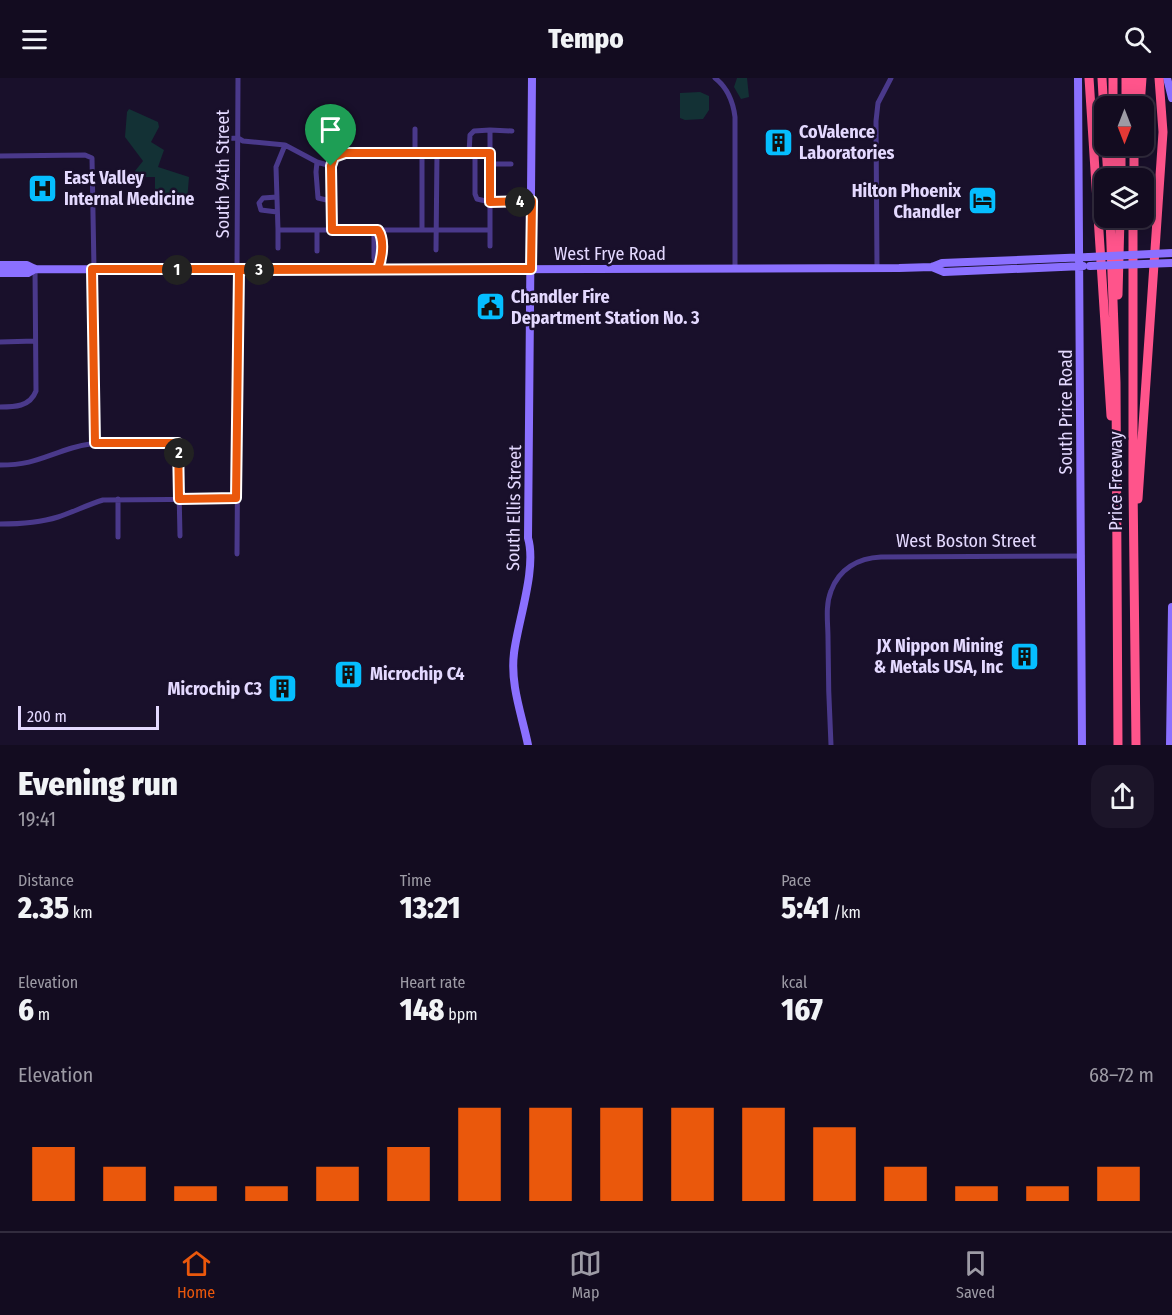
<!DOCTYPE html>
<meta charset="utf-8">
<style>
:root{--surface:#130c20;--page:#1c1529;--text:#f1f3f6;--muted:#9d9ba5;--line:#322c3e;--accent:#ea580c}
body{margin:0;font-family:"Fira Sans Condensed",sans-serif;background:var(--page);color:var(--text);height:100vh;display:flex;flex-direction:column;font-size:22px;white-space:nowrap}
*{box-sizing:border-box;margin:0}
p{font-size:20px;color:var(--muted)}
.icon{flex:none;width:33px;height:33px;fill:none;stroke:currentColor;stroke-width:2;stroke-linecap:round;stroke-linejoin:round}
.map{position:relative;height:667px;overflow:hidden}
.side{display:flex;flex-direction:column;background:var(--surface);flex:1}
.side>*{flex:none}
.needle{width:39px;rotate:180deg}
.buttons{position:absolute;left:1094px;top:18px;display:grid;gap:12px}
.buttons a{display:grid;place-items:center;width:60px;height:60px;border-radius:12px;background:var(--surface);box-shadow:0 3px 15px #0003,0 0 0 2px var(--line);font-size:30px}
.scale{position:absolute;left:18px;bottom:15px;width:141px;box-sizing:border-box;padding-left:6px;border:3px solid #e4d9ff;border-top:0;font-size:16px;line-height:21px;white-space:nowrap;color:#e4d9ff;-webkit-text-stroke:4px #19102b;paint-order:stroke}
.pin{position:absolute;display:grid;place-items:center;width:51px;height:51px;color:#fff;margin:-62px -26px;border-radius:50% 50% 50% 0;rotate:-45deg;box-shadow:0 0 6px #0007}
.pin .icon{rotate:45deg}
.km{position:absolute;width:30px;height:30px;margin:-15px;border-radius:50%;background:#222;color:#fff;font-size:16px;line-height:30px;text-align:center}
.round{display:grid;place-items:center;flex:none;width:63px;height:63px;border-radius:18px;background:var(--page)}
.head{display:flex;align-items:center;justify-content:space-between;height:102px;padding:0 18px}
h1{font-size:33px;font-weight:800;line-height:45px}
.figures{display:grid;grid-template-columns:repeat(3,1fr);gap:9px;height:102px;padding:6px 18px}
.figures div{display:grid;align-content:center}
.figures b{font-size:30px;font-weight:800}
.figures small{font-size:16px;font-weight:400}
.figures p{font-size:16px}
.chart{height:168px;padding:12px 18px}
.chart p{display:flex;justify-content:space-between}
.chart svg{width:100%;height:108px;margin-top:6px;stroke:var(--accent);stroke-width:6}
header{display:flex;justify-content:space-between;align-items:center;height:78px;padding:0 18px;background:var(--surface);font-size:27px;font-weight:800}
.menu{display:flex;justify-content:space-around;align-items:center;height:84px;border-top:2px solid var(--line);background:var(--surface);font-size:16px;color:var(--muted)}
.menu a{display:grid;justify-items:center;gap:3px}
.menu .on{color:var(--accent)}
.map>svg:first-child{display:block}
.green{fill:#133135}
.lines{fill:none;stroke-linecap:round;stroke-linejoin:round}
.street{stroke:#4a398b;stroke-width:5}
.secondary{stroke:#8b70ff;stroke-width:8}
.highway{stroke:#ff548b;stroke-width:9}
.secondary-bridge{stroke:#8b70ff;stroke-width:8}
.route-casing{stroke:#fff;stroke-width:12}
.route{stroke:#ea580c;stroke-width:8}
.labels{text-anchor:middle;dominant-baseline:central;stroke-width:5;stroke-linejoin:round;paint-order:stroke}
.poi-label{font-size:18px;font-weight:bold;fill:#e4d9ff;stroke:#19102b;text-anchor:start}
.street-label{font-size:18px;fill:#e4d9ff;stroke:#19102b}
</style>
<header><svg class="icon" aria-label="menu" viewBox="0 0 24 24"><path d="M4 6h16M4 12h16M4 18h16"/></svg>Tempo<svg class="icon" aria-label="search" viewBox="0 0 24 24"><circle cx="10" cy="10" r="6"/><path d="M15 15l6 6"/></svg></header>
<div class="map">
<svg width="1172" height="667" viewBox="0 0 1172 667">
<rect width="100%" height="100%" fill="#19102b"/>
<!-- green -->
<path class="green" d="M737,0h10l2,19 -8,2 -7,-12z
M700,14l9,4v14l-6,9 -18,1 -5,-2v-25z
M129,31l29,13 1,5 -8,15 13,8 -6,17 31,10 -2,24h-6l-1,-7 -9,-1v7l-16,1v-24h-18l-2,-6 8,-10 -18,-24 2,-25z"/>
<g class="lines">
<!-- street -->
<path class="street" d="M715,0c13,10 18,23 20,39v151
M415,51v23
M490,52l22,1
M220,61l18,-1 5,3 42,4 -9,22 2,63h211
M285,67l32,17
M422,74v78
M475,75v41l2,5 13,3v-72l-16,1 -4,4 -1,18h21
M0,78l85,-1 7,3 2,111
M490,86h21
M331,88l-14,-4 -1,10 2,26 13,3
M277,119l-14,1 -4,5 2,7 16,2
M331,152v-63l1,-6 6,-7 131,-1
M490,168v-44l42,-1
M278,170v-18
M436,172l1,-98
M317,173v-21
M877,190l-1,-147 2,-18 13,-25
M92,191l3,174
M378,191l-4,-11v-23l4,-5
M378,191c4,-11 7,-29 0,-39
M237,192l1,-192
M0,264l35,-1
M0,329c14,0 30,0 36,-16l-1,-122
M0,387c32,0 43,-8 72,-17 28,-8 77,-11 106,-5l2,93
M118,421v38
M0,446c19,0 39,-1 58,-7 15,-5 29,-12 45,-17l133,-1
M237,476l2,-284
M831,667c-2,-36 -3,-71 -3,-107 0,-15 -3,-32 3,-47 8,-22 27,-33 50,-34l201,-1"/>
<!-- secondary -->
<path class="secondary" d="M1078,0l4,667
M1167,0l5,20
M0,187h27l8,4 204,1 660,-2 33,-1 10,-4 147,-6
M932,189l12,5 139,-6
M0,195h28l7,-4
M528,667c-6,-30 -18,-60 -14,-92 4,-32 23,-85 14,-115l4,-460
M1170,667l2,-138"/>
<!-- highway -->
<path class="highway" d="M1089,0l22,338
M1102,0l2,36
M1113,0v28
M1126,0v28
M1134,28v-28
M1140,28l2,-28
M1106,68l2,32
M1114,68v32
M1121,100v-32
M1134,100v-32
M1110,140l6,165 2,362
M1133,140v265l3,262
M1118,217l2,-77
M1138,421l25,-367 -4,-54"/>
<!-- secondary-bridge -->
<path class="secondary-bridge" d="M1089,179l83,-4
M1090,188l81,-3"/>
</g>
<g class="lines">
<defs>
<path id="route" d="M331,88l1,64h46c7,10 4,28 0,39h-286l3,174h83l1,56 57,-1 3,-228 292,-1 1,-68 -42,1v-49h-145l-11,4 -3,9"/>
</defs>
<!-- route casing -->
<use href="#route" class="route-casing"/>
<!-- route -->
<use href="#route" class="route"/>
</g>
<!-- icons -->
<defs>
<symbol id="building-square" viewBox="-11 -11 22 22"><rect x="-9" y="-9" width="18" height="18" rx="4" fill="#05beff" stroke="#19102b"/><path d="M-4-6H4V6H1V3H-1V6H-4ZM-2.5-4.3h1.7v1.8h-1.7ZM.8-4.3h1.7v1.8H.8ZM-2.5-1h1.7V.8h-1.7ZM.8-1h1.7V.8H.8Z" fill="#111"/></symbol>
<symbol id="hospital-square" viewBox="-11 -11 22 22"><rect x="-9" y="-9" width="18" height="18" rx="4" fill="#05beff" stroke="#19102b"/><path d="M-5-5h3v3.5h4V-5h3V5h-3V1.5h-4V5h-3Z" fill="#111"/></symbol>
<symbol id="hotel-square" viewBox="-11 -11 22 22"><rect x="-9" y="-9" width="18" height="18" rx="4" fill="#05beff" stroke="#19102b"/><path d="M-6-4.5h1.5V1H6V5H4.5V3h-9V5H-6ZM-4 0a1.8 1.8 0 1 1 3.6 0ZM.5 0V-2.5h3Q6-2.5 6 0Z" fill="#111"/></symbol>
<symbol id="civic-square" viewBox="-11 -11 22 22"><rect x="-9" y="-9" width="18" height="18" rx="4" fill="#05beff" stroke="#19102b"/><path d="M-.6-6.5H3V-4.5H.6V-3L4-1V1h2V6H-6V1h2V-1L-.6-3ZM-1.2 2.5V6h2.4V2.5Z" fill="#111"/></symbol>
</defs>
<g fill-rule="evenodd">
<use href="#building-square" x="762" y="48" width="33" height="33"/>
<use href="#hospital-square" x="26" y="94" width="33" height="33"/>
<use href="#hotel-square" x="966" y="106" width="33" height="33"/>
<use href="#civic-square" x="474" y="212" width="33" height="33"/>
<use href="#building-square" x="1008" y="562" width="33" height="33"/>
<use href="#building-square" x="332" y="580" width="33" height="33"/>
<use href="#building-square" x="266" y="594" width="33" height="33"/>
</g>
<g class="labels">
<!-- poi labels -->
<g class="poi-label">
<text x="799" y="54">CoValence<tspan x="799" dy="21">Laboratories</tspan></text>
<text x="64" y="100">East Valley<tspan x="64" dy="21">Internal Medicine</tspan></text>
<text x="961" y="113" text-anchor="end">Hilton Phoenix<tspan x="961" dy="21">Chandler</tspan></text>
<text x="511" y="219">Chandler Fire<tspan x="511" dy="21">Department Station No. 3</tspan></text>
<text x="1003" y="568" text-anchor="end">JX Nippon Mining<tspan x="1003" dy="21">&amp; Metals USA, Inc</tspan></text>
<text x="370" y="596">Microchip C4</text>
<text x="262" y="611" text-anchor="end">Microchip C3</text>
</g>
<!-- street labels -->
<g class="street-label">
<text transform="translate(223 96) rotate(-90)">South 94th Street</text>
<text x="610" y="176">West Frye Road</text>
<text transform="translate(1066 334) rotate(-90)">South Price Road</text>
<text transform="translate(1116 403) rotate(-90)">Price Freeway</text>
<text transform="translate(514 430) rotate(-89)">South Ellis Street</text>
<text x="966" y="463">West Boston Street</text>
</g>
</g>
</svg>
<div class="buttons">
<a><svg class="needle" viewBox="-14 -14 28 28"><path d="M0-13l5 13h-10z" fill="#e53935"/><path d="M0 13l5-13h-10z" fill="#9d9ba5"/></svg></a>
<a><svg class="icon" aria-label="layers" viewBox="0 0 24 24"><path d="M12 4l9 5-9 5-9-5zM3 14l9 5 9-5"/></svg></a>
</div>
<div class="scale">200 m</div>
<div class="pin" style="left:331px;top:88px;background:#1e9e55"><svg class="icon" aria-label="arrive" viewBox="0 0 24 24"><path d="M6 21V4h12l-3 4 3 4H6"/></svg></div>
<b class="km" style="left:177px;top:192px">1</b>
<b class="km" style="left:179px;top:375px">2</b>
<b class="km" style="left:259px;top:192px">3</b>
<b class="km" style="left:520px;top:124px">4</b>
</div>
<section class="side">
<div class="head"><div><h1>Evening run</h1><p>19:41</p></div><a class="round"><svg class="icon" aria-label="share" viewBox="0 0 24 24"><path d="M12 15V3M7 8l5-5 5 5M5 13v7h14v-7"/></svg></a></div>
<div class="figures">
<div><p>Distance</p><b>2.35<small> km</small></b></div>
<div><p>Time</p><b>13:21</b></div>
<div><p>Pace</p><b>5:41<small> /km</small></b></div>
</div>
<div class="figures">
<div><p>Elevation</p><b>6<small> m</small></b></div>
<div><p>Heart rate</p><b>148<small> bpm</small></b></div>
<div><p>kcal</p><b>167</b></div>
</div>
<div class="chart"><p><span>Elevation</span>68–72 m</p>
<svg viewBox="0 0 160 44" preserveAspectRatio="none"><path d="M5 44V22M15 44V30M25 44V38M35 44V38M45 44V30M55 44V22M65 44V6M75 44V6M85 44V6M95 44V6M105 44V6M115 44V14M125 44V30M135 44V38M145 44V38M155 44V30"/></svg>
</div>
</section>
<nav class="menu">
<a class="on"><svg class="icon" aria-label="home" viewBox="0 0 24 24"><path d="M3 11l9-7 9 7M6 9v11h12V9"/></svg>Home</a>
<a><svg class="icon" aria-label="map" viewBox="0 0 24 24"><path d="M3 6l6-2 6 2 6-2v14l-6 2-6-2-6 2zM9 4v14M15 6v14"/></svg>Map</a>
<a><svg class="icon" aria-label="saved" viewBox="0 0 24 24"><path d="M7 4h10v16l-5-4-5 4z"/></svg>Saved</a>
</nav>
